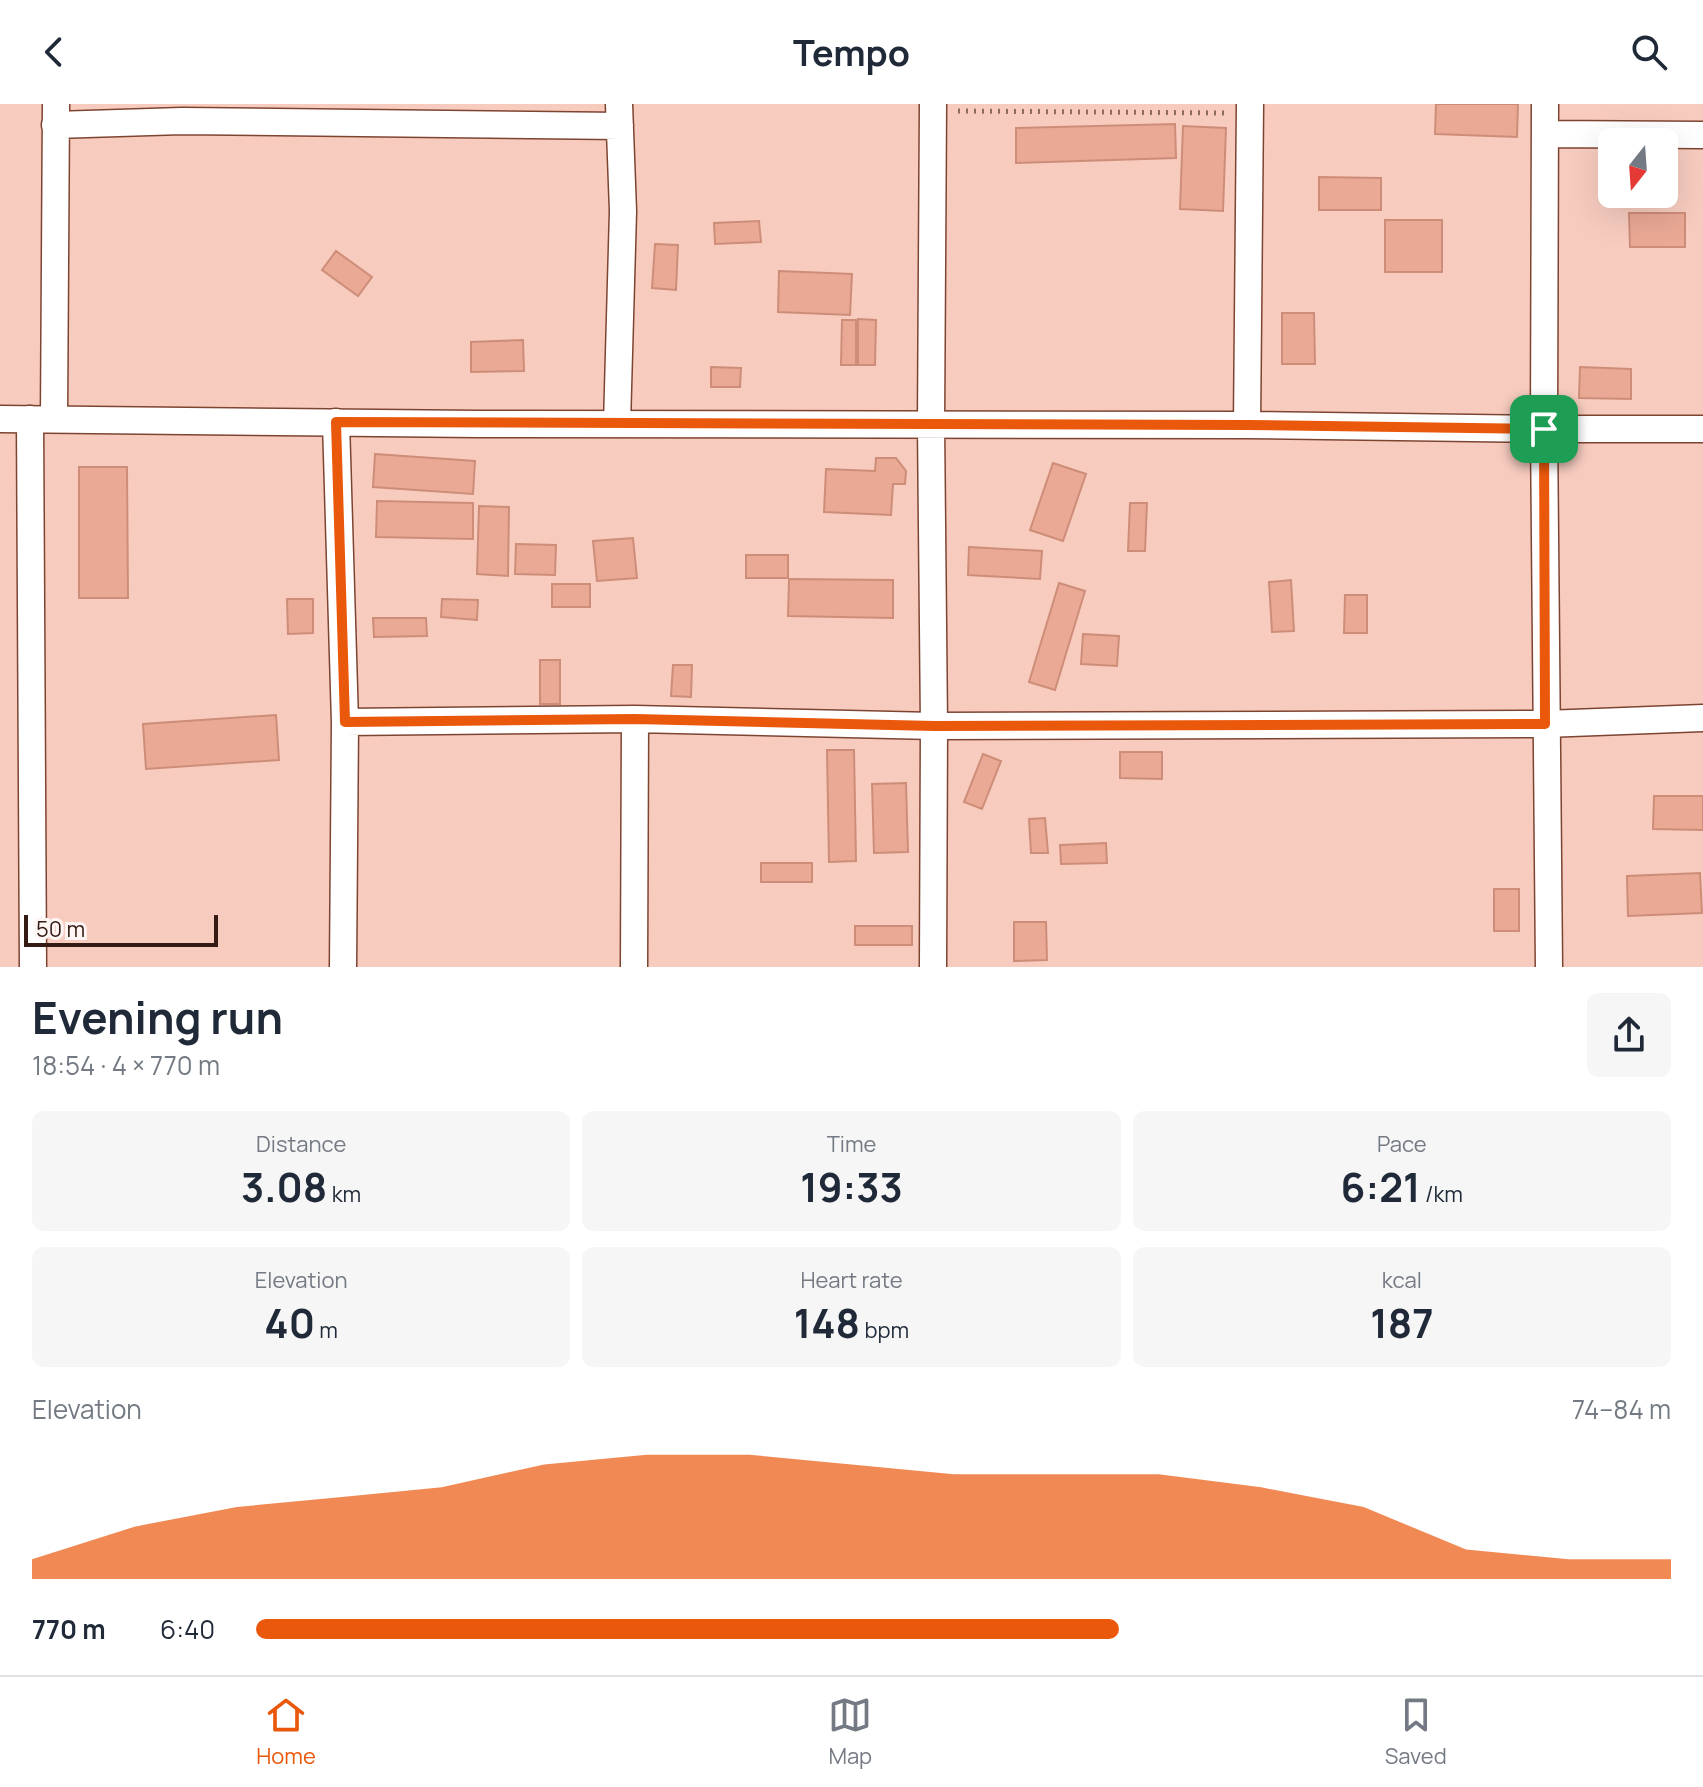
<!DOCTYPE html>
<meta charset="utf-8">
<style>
:root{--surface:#fff;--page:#f6f6f7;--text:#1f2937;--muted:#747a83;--line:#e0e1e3;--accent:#ea580c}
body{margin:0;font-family:Manrope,sans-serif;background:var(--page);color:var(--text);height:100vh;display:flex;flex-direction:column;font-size:30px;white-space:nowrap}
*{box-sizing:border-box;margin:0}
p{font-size:26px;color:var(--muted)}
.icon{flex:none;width:44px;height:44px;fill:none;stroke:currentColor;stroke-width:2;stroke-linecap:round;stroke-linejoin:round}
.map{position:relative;height:863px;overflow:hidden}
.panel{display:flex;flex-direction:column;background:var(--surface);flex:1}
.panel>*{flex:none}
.needle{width:52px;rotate:197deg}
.tools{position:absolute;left:1598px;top:24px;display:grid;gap:16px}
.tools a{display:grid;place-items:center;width:80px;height:80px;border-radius:12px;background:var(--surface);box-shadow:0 8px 32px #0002;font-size:40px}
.scale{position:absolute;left:24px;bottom:20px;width:194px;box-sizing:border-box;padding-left:8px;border:4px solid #341b13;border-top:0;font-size:22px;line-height:28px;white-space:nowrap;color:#341b13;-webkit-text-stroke:6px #fef6f4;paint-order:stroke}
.pin{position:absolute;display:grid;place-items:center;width:68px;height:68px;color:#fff;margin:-34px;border-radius:16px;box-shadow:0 4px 12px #0006}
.round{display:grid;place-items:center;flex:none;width:84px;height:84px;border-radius:12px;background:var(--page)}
.headline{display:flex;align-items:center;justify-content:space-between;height:136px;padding:0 32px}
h1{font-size:44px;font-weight:700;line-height:60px}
.metrics{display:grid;grid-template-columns:repeat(3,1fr);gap:12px;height:136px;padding:8px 32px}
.metrics div{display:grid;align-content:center;border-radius:12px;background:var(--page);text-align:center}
.metrics b{font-size:40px;font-weight:700}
.metrics small{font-size:22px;font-weight:400}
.metrics p{font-size:22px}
.chart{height:224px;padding:16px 32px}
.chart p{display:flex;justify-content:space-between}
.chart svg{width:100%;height:144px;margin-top:8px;fill:var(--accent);opacity:.7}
ul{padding:0 32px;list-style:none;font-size:26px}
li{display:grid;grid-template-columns:128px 96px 1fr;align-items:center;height:60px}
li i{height:20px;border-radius:10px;background:var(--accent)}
header{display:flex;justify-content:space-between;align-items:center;height:104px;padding:0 32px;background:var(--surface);font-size:36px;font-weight:700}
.tab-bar{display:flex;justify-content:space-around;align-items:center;height:112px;border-top:2px solid var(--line);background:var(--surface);font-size:22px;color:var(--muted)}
.tab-bar a{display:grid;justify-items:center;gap:4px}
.tab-bar .selected{color:var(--accent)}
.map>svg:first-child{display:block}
.building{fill:#e9a995;stroke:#ce8d78;stroke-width:2}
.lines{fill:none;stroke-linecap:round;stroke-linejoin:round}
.street-casing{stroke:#7e4432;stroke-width:29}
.path{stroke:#8c6b61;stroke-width:5;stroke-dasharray:2 6;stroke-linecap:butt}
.street{stroke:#fff;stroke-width:26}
.route-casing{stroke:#fff;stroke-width:16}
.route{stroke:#ea580c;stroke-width:10}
</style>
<header><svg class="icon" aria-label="back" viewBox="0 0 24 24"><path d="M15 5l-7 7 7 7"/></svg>Tempo<svg class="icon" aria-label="search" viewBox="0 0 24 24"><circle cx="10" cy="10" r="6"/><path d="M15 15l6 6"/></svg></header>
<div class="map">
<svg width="1703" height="863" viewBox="0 0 1703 863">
<rect width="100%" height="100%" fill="#f7ccbf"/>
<!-- building -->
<path class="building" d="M1436,0h82l-1,33 -82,-3z
M1175,20l1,34 -160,5v-35z
M1183,22l43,2 -3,83 -43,-2z
M1319,73l62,1v32h-62z
M1629,109h56v34h-55z
M1385,116h57v52h-57z
M759,117l2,21 -46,2 -1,-21z
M655,140l23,1 -2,45 -24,-2z
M336,147l36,26 -14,19 -36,-26z
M779,167l73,3 -2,41 -72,-3z
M1282,209h32l1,51h-33z
M858,215l18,1 -1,45h-17z
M842,216h14v45h-15z
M523,236l1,31 -53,1v-30z
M711,263l30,1 -1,19h-29z
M1580,263l51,2v30l-52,-1z
M375,350l100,7 -2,33 -100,-7z
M876,354h20l10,13 -1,13h-12l-2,31 -67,-3 2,-43 49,2z
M1053,359l33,11 -23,67 -33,-11z
M79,363h48l1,131h-49z
M377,397l96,2v36l-97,-2z
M1130,399h17l-2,48h-17z
M479,402l30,1 -1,69 -31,-2z
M633,434l4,40 -40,3 -4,-40z
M516,440l40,1 -1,30 -40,-1z
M969,443l73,4 -2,28 -72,-4z
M746,451h42v23h-42z
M789,475l104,1v38l-105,-2z
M1291,476l3,51 -22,1 -3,-50z
M1059,479l26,8 -30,99 -26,-8z
M552,480h38v23h-38z
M1345,491h22v38h-23z
M287,495h26v34l-25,1z
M442,495l36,1 -1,20 -36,-3z
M373,514h53l1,18 -53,1z
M1083,530l36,2 -2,30 -36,-2z
M540,556h20v44h-20z
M673,561h19l-1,32 -20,-1z
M276,611l3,45 -133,9 -3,-45z
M827,646h27l2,111 -27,1z
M1120,648h42v27l-42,-1z
M983,650l18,7 -19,48 -18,-7z
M906,679l2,69 -34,1 -2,-69z
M1654,692h49v34l-50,-1z
M1045,714l3,35h-17l-2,-34z
M1106,739l1,20 -46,1 -1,-19z
M761,759h51v19h-51z
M1700,769l2,40 -74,3 -1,-40z
M1494,785h25v42h-25z
M1014,818h32l1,38 -33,1z
M855,822h57v19h-57z"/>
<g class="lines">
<defs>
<path id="street" d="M1545,0l-1,325 5,538
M55,21l127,-4 438,5
M1545,30l158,1
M0,315l477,5 770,1 297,4h159
M30,315l3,548
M54,315l2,-315
M336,318l9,300 -2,245
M617,320l6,-213 -4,-107
M1247,321l3,-321
M345,618l290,-3 299,7 611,-2 158,-6
M634,863l1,-248
M933,863l1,-241 -3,-302 2,-320"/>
</defs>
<!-- street casing -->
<use href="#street" class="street-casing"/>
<!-- path -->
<path class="path" d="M958,7l266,2"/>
<!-- street -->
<use href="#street" class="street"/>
</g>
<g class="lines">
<defs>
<path id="route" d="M336,318l911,3 297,4 1,295 -611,2 -299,-7 -290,3z"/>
</defs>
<!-- route casing -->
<use href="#route" class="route-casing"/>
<!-- route -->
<use href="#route" class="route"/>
</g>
</svg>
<div class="tools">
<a><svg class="needle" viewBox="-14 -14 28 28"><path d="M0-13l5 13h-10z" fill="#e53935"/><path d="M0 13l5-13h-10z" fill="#747a83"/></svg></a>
</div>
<div class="scale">50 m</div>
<div class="pin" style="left:1544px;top:325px;background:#1e9e55"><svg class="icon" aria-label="arrive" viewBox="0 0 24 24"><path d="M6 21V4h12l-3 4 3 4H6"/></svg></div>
</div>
<section class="panel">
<div class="headline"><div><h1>Evening run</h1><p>18:54 · 4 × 770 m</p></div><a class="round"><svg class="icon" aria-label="share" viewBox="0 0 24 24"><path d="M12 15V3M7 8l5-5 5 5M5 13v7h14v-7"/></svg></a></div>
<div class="metrics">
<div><p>Distance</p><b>3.08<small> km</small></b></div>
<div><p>Time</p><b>19:33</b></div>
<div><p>Pace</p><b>6:21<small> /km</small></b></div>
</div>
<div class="metrics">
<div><p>Elevation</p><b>40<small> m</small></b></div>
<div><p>Heart rate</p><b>148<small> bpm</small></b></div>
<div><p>kcal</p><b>187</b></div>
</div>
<div class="chart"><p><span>Elevation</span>74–84 m</p>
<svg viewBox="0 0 160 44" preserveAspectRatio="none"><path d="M0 44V38L10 28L20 22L30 19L40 16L50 9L60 6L70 6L80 9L90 12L100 12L110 12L120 16L130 22L140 35L150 38L160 38V44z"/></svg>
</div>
<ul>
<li><b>770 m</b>6:40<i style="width:61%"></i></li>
</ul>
</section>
<nav class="tab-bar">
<a class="selected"><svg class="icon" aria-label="home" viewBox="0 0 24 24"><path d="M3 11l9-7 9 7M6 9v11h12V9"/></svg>Home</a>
<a><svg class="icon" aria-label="map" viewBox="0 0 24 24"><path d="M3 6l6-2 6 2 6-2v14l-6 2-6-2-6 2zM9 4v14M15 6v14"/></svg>Map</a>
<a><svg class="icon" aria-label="saved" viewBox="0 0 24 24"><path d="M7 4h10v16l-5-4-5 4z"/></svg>Saved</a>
</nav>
